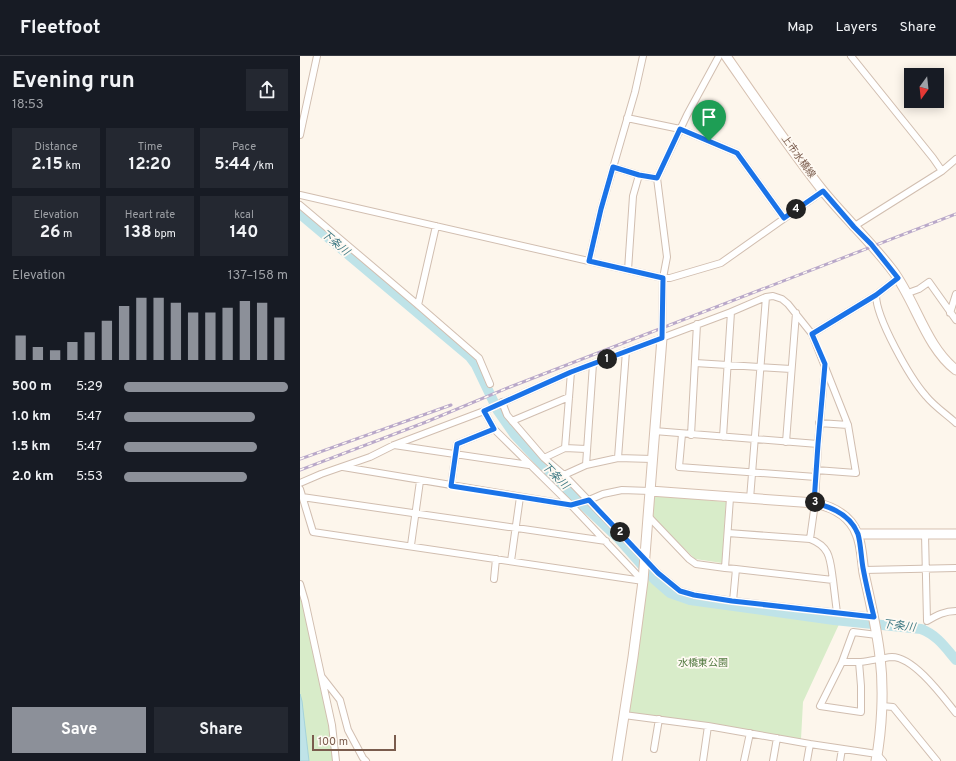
<!DOCTYPE html>
<meta charset="utf-8">
<style>
:root{--surface:#171b24;--page:#242831;--text:#f1f3f6;--muted:#9ea1a6;--line:#363941;--accent:#8c9099}
body{margin:0;font-family:Overpass,"Noto Sans JP",sans-serif;background:var(--page);color:var(--text);height:100vh;display:flex;flex-direction:column;font-size:15px;white-space:nowrap}
*{box-sizing:border-box;margin:0}
p{font-size:13px;color:var(--muted)}
.icon{flex:none;width:22px;height:22px;fill:none;stroke:currentColor;stroke-width:2;stroke-linecap:round;stroke-linejoin:round}
.map{position:relative;flex:1;overflow:hidden}
.drawer{display:flex;flex-direction:column;background:var(--surface);width:300px}
.drawer>*{flex:none}
.needle{width:26px;rotate:195deg}
.fabs{position:absolute;left:604px;top:12px;display:grid;gap:8px}
.fabs a{display:grid;place-items:center;width:40px;height:40px;border-radius:0px;background:var(--surface);box-shadow:0 2px 10px #0003;font-size:20px}
.scale{position:absolute;left:12px;bottom:10px;width:84px;box-sizing:border-box;padding-left:4px;border:2px solid #7a5c4d;border-top:0;font-size:11px;line-height:14px;white-space:nowrap;color:#7a5c4d;-webkit-text-stroke:3px #fffaf3;paint-order:stroke}
.pin{position:absolute;display:grid;place-items:center;width:34px;height:34px;color:#fff;margin:-41px -17px;border-radius:50% 50% 50% 0;rotate:-45deg;box-shadow:0 0 4px #0007}
.pin .icon{rotate:45deg}
.km{position:absolute;width:20px;height:20px;margin:-10px;border-radius:50%;background:#222;color:#fff;font-size:11px;line-height:20px;text-align:center}
.round{display:grid;place-items:center;flex:none;width:42px;height:42px;border-radius:0px;background:var(--page)}
.summary{display:flex;align-items:center;justify-content:space-between;height:68px;padding:0 12px}
h1{font-size:22px;font-weight:700;line-height:30px}
.stats{display:grid;grid-template-columns:repeat(3,1fr);gap:6px;height:68px;padding:4px 12px}
.stats div{display:grid;align-content:center;border-radius:0px;background:var(--page);text-align:center}
.stats b{font-size:17px;font-weight:700}
.stats small{font-size:11px;font-weight:400}
.stats p{font-size:11px}
.chart{height:112px;padding:8px 12px}
.chart p{display:flex;justify-content:space-between}
.chart svg{width:100%;height:72px;margin-top:4px;stroke:var(--accent);stroke-width:6}
.primary-button{display:flex;gap:8px;margin-top:auto;padding:8px 12px}
.primary-button a{flex:1;height:46px;border-radius:0px;background:var(--accent);color:#fff;font-size:16px;font-weight:700;line-height:46px;text-align:center}
.primary-button a+a{background:var(--page);color:var(--text)}
ul{padding:0 12px;list-style:none;font-size:13px}
li{display:grid;grid-template-columns:64px 48px 1fr;align-items:center;height:30px}
li i{height:10px;border-radius:5px;background:var(--accent)}
header{display:flex;align-items:center;gap:24px;box-sizing:border-box;height:56px;padding:0 20px;background:var(--surface);border-bottom:1px solid var(--line)}
header strong{font-size:19px}
nav{display:flex;gap:22px;margin-inline-start:auto;font-size:14px}
main{display:flex;flex:1;min-height:0}
.map>svg:first-child{display:block}
.green{fill:#d8ecc9}
.water{fill:#bfe3e8;stroke:#a5d3da}
.lines{fill:none;stroke-linecap:round;stroke-linejoin:round}
.stream{stroke:#a5d3da;stroke-width:1.5}
.river{stroke:#bfe3e8;stroke-width:10}
.street-casing{stroke:#d1beb0;stroke-width:8}
.secondary-casing{stroke:#d6c0b0;stroke-width:11}
.street{stroke:#fff;stroke-width:6}
.secondary{stroke:#fff;stroke-width:9}
.rail-casing{stroke:#b9a8c9;stroke-width:3}
.rail{stroke:#fffaf3;stroke-width:1.5;stroke-dasharray:4.5;stroke-linecap:butt}
.route-casing{stroke:#fff;stroke-width:8}
.route{stroke:#1a73e8;stroke-width:5}
.labels{text-anchor:middle;dominant-baseline:central;stroke-width:3.5;stroke-linejoin:round;paint-order:stroke}
.street-label{font-size:10px;fill:#7a5c4d;stroke:#fffaf3}
.park-label{font-size:10px;fill:#537a41;stroke:#fffaf3}
.water-label{font-size:11px;font-style:italic;fill:#437c86;stroke:#fffaf3}
</style>
<header>
<strong>Fleetfoot</strong>
<nav><a>Map</a><a>Layers</a><a>Share</a></nav>
</header>
<main>
<section class="drawer">
<div class="summary"><div><h1>Evening run</h1><p>18:53</p></div><a class="round"><svg class="icon" aria-label="share" viewBox="0 0 24 24"><path d="M12 15V3M7 8l5-5 5 5M5 13v7h14v-7"/></svg></a></div>
<div class="stats">
<div><p>Distance</p><b>2.15<small> km</small></b></div>
<div><p>Time</p><b>12:20</b></div>
<div><p>Pace</p><b>5:44<small> /km</small></b></div>
</div>
<div class="stats">
<div><p>Elevation</p><b>26<small> m</small></b></div>
<div><p>Heart rate</p><b>138<small> bpm</small></b></div>
<div><p>kcal</p><b>140</b></div>
</div>
<div class="chart"><p><span>Elevation</span>137–158 m</p>
<svg viewBox="0 0 160 44" preserveAspectRatio="none"><path d="M5 44V29M15 44V36M25 44V38M35 44V33M45 44V27M55 44V20M65 44V11M75 44V6M85 44V6M95 44V9M105 44V15M115 44V15M125 44V12M135 44V8M145 44V9M155 44V18"/></svg>
</div>
<ul>
<li><b>500 m</b>5:29<i style="width:100%"></i></li>
<li><b>1.0 km</b>5:47<i style="width:80%"></i></li>
<li><b>1.5 km</b>5:47<i style="width:81%"></i></li>
<li><b>2.0 km</b>5:53<i style="width:75%"></i></li>
</ul>
<div class="primary-button"><a>Save</a><a>Share</a></div>
</section>
<div class="map">
<svg width="656" height="705" viewBox="0 0 656 705">
<rect width="100%" height="100%" fill="#fdf6ec"/>
<!-- green -->
<path class="green" d="M354,439l72,7 -4,61 -27,-4 -44,-43z
M347,523l8,1 15,13 20,7 151,20 -38,82 -2,37 -177,-24z
M0,535l28,127 5,43h-24l-9,-67z"/>
<!-- water -->
<path class="water" d="M0,638l2,7 7,60h-9z"/>
<g class="lines">
<!-- stream -->
<path class="stream" d="M621,573l6,-6"/>
<!-- river -->
<path class="river" d="M0,158l170,143 6,8 22,46 16,23 40,43 64,61 37,42 15,13 20,7 144,20 87,9c16,6 24,18 35,31"/>
<defs>
<path id="street" d="M551,0l82,102 9,13
M327,62l53,11 57,24 47,65
M0,79l17,-79
M313,111l26,8 18,3
M0,139l363,83h7l51,-15 102,-72
M0,149l118,100 61,53 11,26
M553,171l89,-56 14,-12
M289,205l12,-52 34,-117 8,-36
M328,214l5,-74 6,-21
M598,222l-22,17c0,23 34,83 50,101 8,10 20,18 30,27
M608,237l11,-4 10,-7 27,38
M118,249l18,-79
M650,257l6,-19
M512,278l64,-39
M362,282l1,-60 4,-21 -1,-8 -9,-71 30,-63 32,-59
M395,307l96,6
M202,346l5,13 37,43 20,17 94,98 22,18 14,4 39,6 141,16
M184,355l10,18 77,76 71,75
M212,365l57,-24
M519,367l29,2
M354,375l164,13
M382,378l-3,33 137,10
M391,379l6,-111
M423,381l8,-125
M486,386l10,-129
M94,389l135,20
M265,392l6,-76
M244,402l21,-10 21,1
M318,402l8,-107
M286,409l7,-101
M43,411l228,38 18,-5 14,-6 19,-4 28,1
M264,419l22,-10 32,-7 34,1
M0,427l21,-9 49,-17 24,-12 90,-34 87,-39 160,-60 35,-15 7,-1 9,3 6,5 24,30 36,91 8,48 -40,-3
M151,430l6,-42 37,-15
M0,433l13,43 330,49
M2,441l304,44
M430,442l-5,70 11,1 -3,32
M450,443l16,-202
M349,461l40,42 7,5 29,4
M428,477l82,6c21,8 20,21 23,41
M625,478l2,87c10,-6 18,-10 29,-10
M510,483l5,-36 3,-59 7,-78
M111,489l9,-64
M211,505l9,-64
M436,513l97,11 4,33
M564,514l92,-2
M194,523l2,-20
M0,528l5,17 27,124 4,36
M577,579l-24,-3 -11,30c6,0 13,0 19,0 10,-1 20,-4 31,-5 22,0 51,40 64,56
M542,606l-22,44 41,6v-26l-2,-24
M22,621l18,23 8,30 15,28 3,3
M582,650l11,1 44,54
M324,659l84,11 102,18 67,10 6,7
M354,693l5,-30
M403,705l5,-35
M444,705l6,-28
M473,705l4,-23
M507,705l3,-17
M540,705l2,-12"/>
<path id="secondary" d="M426,0c32,46 63,92 97,135 23,28 49,52 70,80 23,31 33,76 63,99
M350,435l165,12c18,4 35,12 42,31 5,11 5,27 7,39 6,28 13,56 16,84 4,32 2,72 -4,104
M558,478h98
M317,705l16,-104 10,-76 19,-243"/>
</defs>
<!-- street casing -->
<use href="#street" class="street-casing"/>
<!-- secondary casing -->
<use href="#secondary" class="secondary-casing"/>
<!-- street -->
<use href="#street" class="street"/>
<!-- secondary -->
<use href="#secondary" class="secondary"/>
<defs>
<path id="rail" d="M0,403l151,-54
M0,414l126,-48 84,-35 446,-173"/>
</defs>
<!-- rail casing -->
<use href="#rail" class="rail-casing"/>
<!-- rail -->
<use href="#rail" class="rail"/>
</g>
<g class="lines">
<defs>
<path id="route" d="M380,73l57,24 47,65 39,-27 31,36 17,17 27,34 -22,17 -64,39 13,30 -7,80 -4,59c18,4 37,13 44,31 3,11 3,23 5,34 3,16 7,33 11,49l-142,-16 -38,-6 -14,-4 -22,-18 -69,-73 -18,5 -120,-19 6,-42 37,-15 -10,-18 87,-39 91,-34 1,-60 -74,-17 12,-52 12,-42 26,8 18,3z"/>
</defs>
<!-- route casing -->
<use href="#route" class="route-casing"/>
<!-- route -->
<use href="#route" class="route"/>
</g>
<g class="labels">
<!-- street labels -->
<g class="street-label">
<text transform="translate(498 101) rotate(54)">上市水橋線</text>
</g>
<!-- park labels -->
<g class="park-label">
<text x="403" y="607">水橋東公園</text>
</g>
<!-- water labels -->
<g class="water-label">
<text transform="translate(35 187) rotate(40)">下条川</text>
<text transform="translate(255 420) rotate(45)">下条川</text>
<text transform="translate(599 570) rotate(7)">下条川</text>
</g>
</g>
</svg>
<div class="fabs">
<a><svg class="needle" viewBox="-14 -14 28 28"><path d="M0-13l5 13h-10z" fill="#e53935"/><path d="M0 13l5-13h-10z" fill="#9ea1a6"/></svg></a>
</div>
<div class="scale">100 m</div>
<div class="pin" style="left:409px;top:85px;background:#1e9e55"><svg class="icon" aria-label="arrive" viewBox="0 0 24 24"><path d="M6 21V4h12l-3 4 3 4H6"/></svg></div>
<b class="km" style="left:307px;top:303px">1</b>
<b class="km" style="left:320px;top:476px">2</b>
<b class="km" style="left:515px;top:446px">3</b>
<b class="km" style="left:496px;top:153px">4</b>
</div>
</main>
